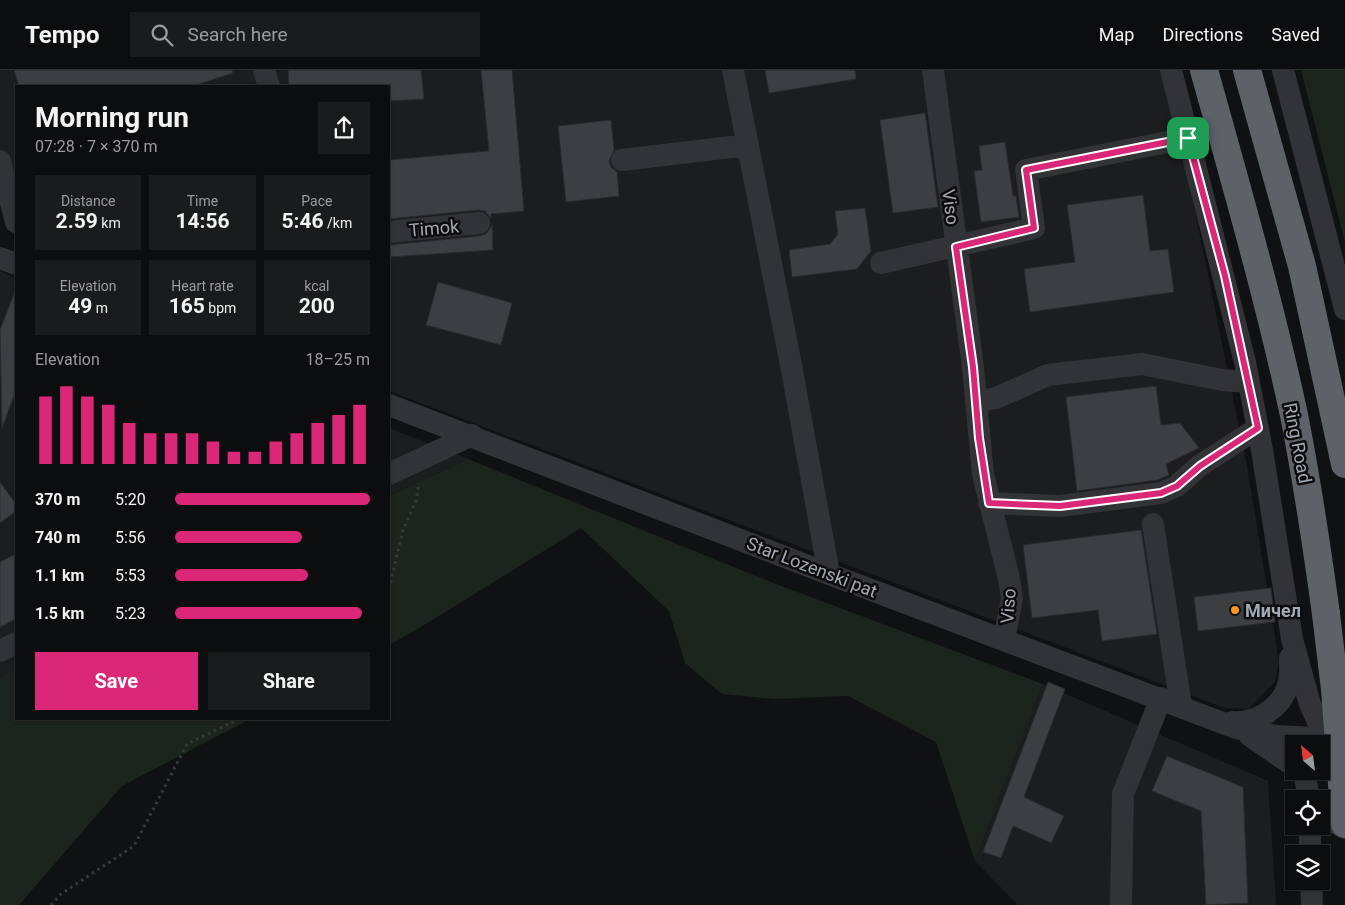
<!DOCTYPE html>
<meta charset="utf-8">
<style>
:root{--surface:#0c0d0e;--page:#1a1b1c;--text:#f1f3f6;--muted:#9a9c9e;--line:#2c2d2e;--accent:#db2777}
body{margin:0;font-family:Roboto,sans-serif;background:var(--page);color:var(--text);height:100vh;display:flex;flex-direction:column;font-size:19px;white-space:nowrap}
*{box-sizing:border-box;margin:0}
p{font-size:16px;color:var(--muted)}
.icon{flex:none;width:28px;height:28px;fill:none;stroke:currentColor;stroke-width:2;stroke-linecap:round;stroke-linejoin:round}
.map{position:relative;flex:1;overflow:hidden}
.panel{position:absolute;left:15px;top:15px;width:375px;height:635px;display:flex;flex-direction:column;background:var(--surface);border-radius:0px;box-shadow:0 1px 4px #0004,0 0 0 1px var(--line)}
.panel>*{flex:none}
.needle{width:32px;rotate:332deg}
.tools{position:absolute;left:1285px;top:665px;display:grid;gap:10px}
.tools a{display:grid;place-items:center;width:45px;height:45px;border-radius:0px;background:var(--surface);box-shadow:0 1px 4px #0004,0 0 0 1px var(--line);font-size:25px}
.pin{position:absolute;display:grid;place-items:center;width:42px;height:42px;color:#fff;margin:-21px;border-radius:10px;box-shadow:0 2px 8px #0006}
.round{display:grid;place-items:center;flex:none;width:52px;height:52px;border-radius:0px;background:var(--page)}
.summary{display:flex;align-items:center;justify-content:space-between;height:85px;padding:0 20px}
h1{font-size:28px;font-weight:700;line-height:38px}
.metrics{display:grid;grid-template-columns:repeat(3,1fr);gap:8px;height:85px;padding:5px 20px}
.metrics div{display:grid;align-content:center;border-radius:0px;background:var(--page);text-align:center}
.metrics b{font-size:21px;font-weight:700}
.metrics small{font-size:14px;font-weight:400}
.metrics p{font-size:14px}
.chart{height:140px;padding:10px 20px}
.chart p{display:flex;justify-content:space-between}
.chart svg{width:100%;height:90px;margin-top:5px;stroke:var(--accent);stroke-width:6}
.action{display:flex;gap:10px;margin-top:auto;padding:10px 20px}
.action a{flex:1;height:58px;border-radius:0px;background:var(--accent);color:#fff;font-size:20px;font-weight:700;line-height:58px;text-align:center}
.action a+a{background:var(--page);color:var(--text)}
ul{padding:0 20px;list-style:none;font-size:16px}
li{display:grid;grid-template-columns:80px 60px 1fr;align-items:center;height:38px}
li i{height:12px;border-radius:6px;background:var(--accent)}
header{display:flex;align-items:center;gap:30px;box-sizing:border-box;height:70px;padding:0 25px;background:var(--surface);border-bottom:1px solid var(--line)}
header strong{font-size:24px}
nav{display:flex;gap:28px;margin-inline-start:auto;font-size:18px}
.search{width:350px;height:45px;background:var(--page);display:flex;align-items:center;gap:12px;box-sizing:border-box;padding:0 18px;border-radius:0px;color:var(--muted);font-size:19px}
.map>svg:first-child{display:block}
.built{fill:#1c1d1f}
.green{fill:#1c251d}
.building{fill:#3c3f42;stroke:#2a2b2e}
.lines{fill:none;stroke-linecap:round;stroke-linejoin:round}
.path{stroke:#373a3f;stroke-width:3;stroke-dasharray:2.5 4;stroke-linecap:butt}
.minor{stroke:#313337;stroke-width:22}
.highway{stroke:#5d6269;stroke-width:28}
.highway-bridge{stroke:#5d6269;stroke-width:28}
.route-casing{stroke:#fff;stroke-width:10}
.route{stroke:#db2777;stroke-width:6}
.poi-dot{fill:#ff951c;stroke:#0c0c0d;stroke-width:2}
.labels{text-anchor:middle;dominant-baseline:central;stroke-width:5;stroke-linejoin:round;paint-order:stroke}
.street-label{font-size:18px;fill:#a0a9b4;stroke:#0c0c0d}
.poi-label{font-size:18px;font-weight:bold;fill:#a0a9b4;stroke:#0c0c0d;text-anchor:start}
</style>
<header>
<strong>Tempo</strong>
<div class="search"><svg class="icon" aria-label="search" viewBox="0 0 24 24"><circle cx="10" cy="10" r="6"/><path d="M15 15l6 6"/></svg>Search here</div>
<nav><a>Map</a><a>Directions</a><a>Saved</a></nav>
</header>
<div class="map">
<svg width="1345" height="835" viewBox="0 0 1345 835">
<rect width="100%" height="100%" fill="#101112"/>
<!-- built -->
<path class="built" d="M0,0h1161l25,97 61,299 32,196 -4,20 -26,27 -24,-1 -836,-317v-305h-373v136l-16,-61z
M0,201l16,7v392l-16,6z
M389,358l79,31 -79,37z
M1043,614l225,97 8,124h-258l-43,-44z"/>
<!-- green -->
<path class="green" d="M1301,0h44v172z
M468,389l300,122 275,103 -68,177 -39,-119 -88,-46 -74,3 -52,-5 -37,-31 -16,-52 -88,-83 -160,99 -32,18v-149z
M16,600v49h234l-128,67 -103,119h-19v-229z"/>
<!-- building -->
<path class="building" d="M14,0h218l1,3 -40,13h-174z
M288,0h133l3,29 -35,2v-15h-100z
M481,0h31l12,141 -33,3v5l-6,-8 -7,-1 -89,9v-59l100,-9z
M765,0h90l1,9 -87,14z
M925,43l13,94 -45,6 -13,-93z
M611,50l3,30 -5,11 2,6 6,5 2,24 -53,6 -8,-76z
M1005,72l8,54h3l3,21 -38,5 -7,-51 8,-1 -3,-24z
M1143,125l7,56 18,-2 6,43 -144,20 -6,-43 51,-7 -8,-57z
M865,138l6,43 -14,18 -65,8 -3,-27 41,-6 8,-10 -3,-23z
M492,155l1,25 -104,7v-12l91,-9 7,-3z
M438,212l74,21 -11,42 -75,-20z
M15,221l1,99 -14,38 -2,-98z
M1156,316l5,39 19,-2 19,25 -33,16 3,11 -12,5 -80,11 -11,-94z
M0,412l16,22v7l-16,12z
M1141,460l16,104 -55,7 -4,-31 -66,8 -9,-73z
M16,484v65l-16,8v-65z
M1271,518l4,34 -77,9 -4,-34z
M1048,612l17,7 -41,108 40,19 -13,27 -38,-17 -12,32 -18,-6z
M1167,686l76,31 5,116 -42,2 -5,-94 -49,-20z"/>
<g class="lines">
<!-- path -->
<path class="path" d="M389,519l14,-59 13,-29 3,-18
M51,835l10,-11 73,-48 53,-102 52,-25"/>
<!-- minor -->
<path class="minor" d="M264,0l5,16
M733,0l58,295 38,209
M933,0l40,297 10,107 26,105 3,20 -8,40
M1171,0l74,292 17,88 30,189 18,65 12,27
M1283,0l62,239
M622,90l126,-15
M0,91l16,61
M389,162l90,-9
M0,188l16,6
M881,193l153,-35 -8,-58 162,-32
M976,332l20,-4 52,-23 94,-11 80,16 27,2
M389,335l440,169 407,154 40,8 39,2
M389,404l83,-39
M989,433l71,3 101,-13 16,-7 22,-20 59,-38
M1153,454l28,182
M0,581l16,-8
M1232,652c24,2 48,-13 56,-36 3,-9 2,-19 2,-28
M1250,666l44,30
M1304,701l5,28
M1321,745l24,13
M1310,756v28
M1311,811l1,24
M1121,835l2,-111 38,-96"/>
<!-- highway -->
<path class="highway" d="M1204,0c32,115 65,229 90,345 13,66 23,133 32,199
M1247,0l55,196 43,198"/>
<!-- highway-bridge -->
<path class="highway-bridge" d="M1326,544l9,75 10,135"/>
</g>
<g class="lines">
<defs>
<path id="route" d="M1188,68l37,138 33,152 -58,38 -23,20 -16,7 -101,13 -71,-3 -10,-65 -6,-71 -17,-120 78,-19 -8,-58z"/>
</defs>
<!-- route casing -->
<use href="#route" class="route-casing"/>
<!-- route -->
<use href="#route" class="route"/>
</g>
<!-- markers -->
<circle class="poi-dot" cx="1235" cy="540" r="5"/>
<g class="labels">
<!-- street labels -->
<g class="street-label">
<text transform="translate(951 137) rotate(82)">Viso</text>
<text transform="translate(434 158) rotate(-5)">Timok</text>
<text transform="translate(1298 373) rotate(79)">Ring Road</text>
<text transform="translate(812 497) rotate(21)">Star Lozenski pat</text>
<text transform="translate(1008 536) rotate(-86)">Viso</text>
</g>
<!-- poi labels -->
<g class="poi-label">
<text x="1245" y="540">Мичел</text>
</g>
</g>
</svg>
<div class="tools">
<a><svg class="needle" viewBox="-14 -14 28 28"><path d="M0-13l5 13h-10z" fill="#e53935"/><path d="M0 13l5-13h-10z" fill="#9a9c9e"/></svg></a>
<a><svg class="icon" aria-label="locate" viewBox="0 0 24 24"><circle cx="12" cy="12" r="6"/><path d="M12 2v4M12 18v4M2 12h4M18 12h4"/></svg></a>
<a><svg class="icon" aria-label="layers" viewBox="0 0 24 24"><path d="M12 4l9 5-9 5-9-5zM3 14l9 5 9-5"/></svg></a>
</div>
<div class="pin" style="left:1188px;top:68px;background:#1e9e55"><svg class="icon" aria-label="arrive" viewBox="0 0 24 24"><path d="M6 21V4h12l-3 4 3 4H6"/></svg></div>
<section class="panel">
<div class="summary"><div><h1>Morning run</h1><p>07:28 · 7 × 370 m</p></div><a class="round"><svg class="icon" aria-label="share" viewBox="0 0 24 24"><path d="M12 15V3M7 8l5-5 5 5M5 13v7h14v-7"/></svg></a></div>
<div class="metrics">
<div><p>Distance</p><b>2.59<small> km</small></b></div>
<div><p>Time</p><b>14:56</b></div>
<div><p>Pace</p><b>5:46<small> /km</small></b></div>
</div>
<div class="metrics">
<div><p>Elevation</p><b>49<small> m</small></b></div>
<div><p>Heart rate</p><b>165<small> bpm</small></b></div>
<div><p>kcal</p><b>200</b></div>
</div>
<div class="chart"><p><span>Elevation</span>18–25 m</p>
<svg viewBox="0 0 160 44" preserveAspectRatio="none"><path d="M5 44V11M15 44V6M25 44V11M35 44V15M45 44V24M55 44V29M65 44V29M75 44V29M85 44V33M95 44V38M105 44V38M115 44V33M125 44V29M135 44V24M145 44V20M155 44V15"/></svg>
</div>
<ul>
<li><b>370 m</b>5:20<i style="width:100%"></i></li>
<li><b>740 m</b>5:56<i style="width:65%"></i></li>
<li><b>1.1 km</b>5:53<i style="width:68%"></i></li>
<li><b>1.5 km</b>5:23<i style="width:96%"></i></li>
</ul>
<div class="action"><a>Save</a><a>Share</a></div>
</section>
</div>
